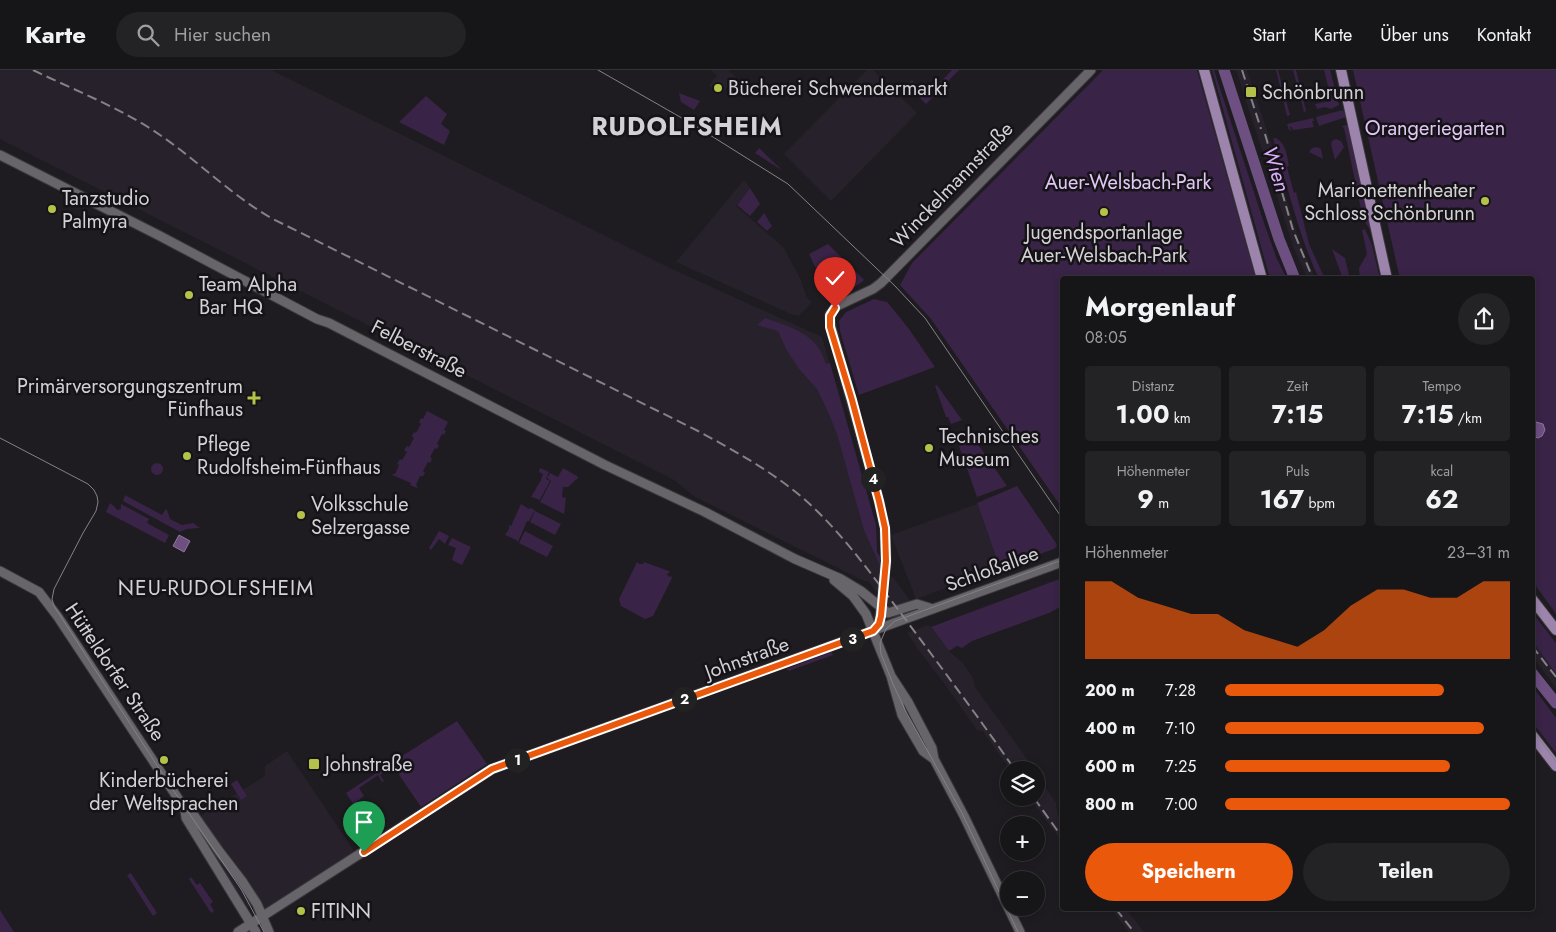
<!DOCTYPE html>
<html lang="de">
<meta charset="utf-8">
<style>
:root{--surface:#161518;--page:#232225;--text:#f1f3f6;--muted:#9e9fa2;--line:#353437;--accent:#ea580c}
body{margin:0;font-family:Jost,sans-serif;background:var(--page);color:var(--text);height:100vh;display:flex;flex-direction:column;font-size:19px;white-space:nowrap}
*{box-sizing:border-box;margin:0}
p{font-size:16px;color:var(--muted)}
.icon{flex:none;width:28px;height:28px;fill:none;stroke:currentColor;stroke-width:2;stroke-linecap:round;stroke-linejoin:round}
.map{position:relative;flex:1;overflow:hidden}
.side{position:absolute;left:1060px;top:206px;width:475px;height:635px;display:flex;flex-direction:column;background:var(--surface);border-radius:5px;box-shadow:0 2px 8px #0003,0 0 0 1px var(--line)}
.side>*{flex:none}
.tools{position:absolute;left:1000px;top:691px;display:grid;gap:10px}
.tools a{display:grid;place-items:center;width:45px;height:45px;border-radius:50%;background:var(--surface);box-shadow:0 2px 8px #0003,0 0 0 1px var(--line);font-size:25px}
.pin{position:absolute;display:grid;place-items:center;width:42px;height:42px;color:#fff;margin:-51px -21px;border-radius:50% 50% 50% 0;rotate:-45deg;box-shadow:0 0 5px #0007}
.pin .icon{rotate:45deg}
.km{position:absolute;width:25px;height:25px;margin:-12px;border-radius:50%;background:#222;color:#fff;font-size:14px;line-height:25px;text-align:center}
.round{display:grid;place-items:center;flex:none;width:52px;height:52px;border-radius:26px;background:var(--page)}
.headline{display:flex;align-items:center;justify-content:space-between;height:85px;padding:0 25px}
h1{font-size:28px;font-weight:700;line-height:38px}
.metrics{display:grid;grid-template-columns:repeat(3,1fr);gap:8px;height:85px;padding:5px 25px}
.metrics div{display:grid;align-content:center;border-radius:5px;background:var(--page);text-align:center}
.metrics b{font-size:25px;font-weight:700}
.metrics small{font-size:14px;font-weight:400}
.metrics p{font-size:14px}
.chart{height:140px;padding:10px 25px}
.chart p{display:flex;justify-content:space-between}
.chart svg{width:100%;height:90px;margin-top:5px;fill:var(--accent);opacity:.7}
.cta{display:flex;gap:10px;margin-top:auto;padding:10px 25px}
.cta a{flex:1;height:58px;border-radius:30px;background:var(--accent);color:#fff;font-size:20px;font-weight:700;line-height:58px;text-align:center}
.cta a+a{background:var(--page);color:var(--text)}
ul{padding:0 25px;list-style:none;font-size:16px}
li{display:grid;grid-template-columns:80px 60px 1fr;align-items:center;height:38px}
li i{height:12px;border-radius:6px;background:var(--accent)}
header{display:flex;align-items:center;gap:30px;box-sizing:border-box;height:70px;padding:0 25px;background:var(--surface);border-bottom:1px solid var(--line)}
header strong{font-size:24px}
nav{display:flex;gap:28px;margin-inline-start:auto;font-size:18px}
.search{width:350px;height:45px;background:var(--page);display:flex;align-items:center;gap:12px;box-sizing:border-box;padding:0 18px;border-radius:28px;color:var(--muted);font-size:19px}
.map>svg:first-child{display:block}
.built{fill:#27212b}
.green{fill:#392346}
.water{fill:#6e4f82;stroke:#8c769b}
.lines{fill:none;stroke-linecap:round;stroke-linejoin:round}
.river{stroke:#6e4f82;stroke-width:11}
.secondary-casing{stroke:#39373a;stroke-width:11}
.primary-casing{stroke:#39373a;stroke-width:12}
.secondary{stroke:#67646a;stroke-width:9}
.primary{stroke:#9c84ad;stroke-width:10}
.tram{stroke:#848285;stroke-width:1}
.rail{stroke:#848285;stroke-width:2;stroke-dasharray:10 5;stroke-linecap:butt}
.route-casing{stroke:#fff;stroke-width:10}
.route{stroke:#ea580c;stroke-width:6}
.poi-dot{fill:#b5c249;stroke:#151317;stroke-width:2}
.labels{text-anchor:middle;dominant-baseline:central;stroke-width:5;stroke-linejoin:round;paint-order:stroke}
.poi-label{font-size:20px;fill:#d3d1d4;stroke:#151317;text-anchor:start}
.park-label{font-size:20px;fill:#e2c6f6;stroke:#151317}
.street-label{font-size:20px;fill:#d3d1d4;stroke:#151317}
.water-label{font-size:21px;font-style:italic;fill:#ddaefc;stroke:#151317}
.neighbourhood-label{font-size:21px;letter-spacing:1px;fill:#d3d1d4;stroke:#151317}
.district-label{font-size:25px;font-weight:bold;letter-spacing:1px;fill:#d3d1d4;stroke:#151317}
</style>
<header>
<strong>Karte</strong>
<div class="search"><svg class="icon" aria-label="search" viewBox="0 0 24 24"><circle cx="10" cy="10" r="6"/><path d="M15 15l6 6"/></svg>Hier suchen</div>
<nav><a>Start</a><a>Karte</a><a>Über uns</a><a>Kontakt</a></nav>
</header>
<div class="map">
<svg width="1556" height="862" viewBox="0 0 1556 862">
<rect width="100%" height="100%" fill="#1e1c20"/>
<!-- built -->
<path class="built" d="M0,0h271l399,198 152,69 54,188 1,27 5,8 -5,33 -9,-12h-4l-169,-84 -21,-17 -674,-341z
M711,0h17l8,8 -17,17 -10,-10 8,-9z
M867,0h6l44,43 -86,88 -47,-47z
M1236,0h11l29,88 15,58 12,34 13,29h-8l-14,-30z
M744,110l6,8 -14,18 48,42 16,30 7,20 5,4 -13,14 -6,-1 -117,-53z
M977,434l23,64 -84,31 -25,-64z
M891,507h2l18,25 -22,8 -2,-3z
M929,555l20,26 14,12 10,15 2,9 60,83h-25l-27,-39 -6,-1 -34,-48 -26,-34v-1l-10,-14z
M1533,572l23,32v14l-23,-31z
M287,681l69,103 -97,62 -7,-11 -4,2 -59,-88 8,-1 68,-42v-10z
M1036,702l20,31 2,13 4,8v18l-32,-44h6z
M1111,839h15l18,23h-15z"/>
<!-- green -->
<path class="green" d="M952,0h7l-33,34 -19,-19 5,-5 16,15z
M1103,0h94l59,209h-194v229l-131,-189 -31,-34 12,-22z
M1212,0h2l51,156 12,33 10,20h-17z
M1276,0h2l12,45 -3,1z
M1293,0h3l10,41 -2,1z
M1324,0h6l9,35 -8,4 -6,-2 -8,2 -2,-5 15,-3 1,-2z
M1353,0h203v544l-23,-32 -1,-303h-132z
M1092,4l1,2 -99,100 -1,-1z
M679,23l21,8 -6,9 -13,-8z
M426,26l21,18 -6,10 9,7 -6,14 -45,-23z
M1343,40l3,7 -27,9 -3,-9z
M1313,48l1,3h-2l2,6 -21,3 -2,-4 -1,1 1,4 -2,-1 -2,-6z
M1346,55l2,1 25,108 -10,-15 -19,-91 -2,-2z
M1273,68h3c10,6 11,17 13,28l-2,1 7,26 2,-1 13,52 16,35h-6c-21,-45 -32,-95 -46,-141z
M1336,69l5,2 3,6 -9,13 -4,-16 1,-3z
M759,78l24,23 -28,-18z
M1312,78l5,-1 4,2 2,10 -14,-7z
M750,118l10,16 -10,12 -13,-11z
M764,143l8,13 -5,5 -10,-9z
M1365,159l7,16 8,34h-20l-1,-11 8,-14 -5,-24z
M828,174l36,36 -6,5 -28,13 -21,-44z
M1332,179l13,9 5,21h-7z
M874,229l13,3 2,2 20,25 26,38 -76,28 -19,-64 -1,-10 7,-9z
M765,248c27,10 52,15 61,46l4,-1 46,162 1,27 5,8 -1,8 -17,-38 -27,-96 -9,-22 -11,-23 -18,-20 -13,-20 -8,-18 -21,-6z
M937,315l2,3 23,32 -11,4 -3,-7h-2l-11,-31z
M427,341l21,11 -4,8 2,1 -2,4 -2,-1 -5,10 2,1 -2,4 -2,-1 -5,9 2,2 -2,4 -2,-1 -5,9 2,2 -2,3h-3l-4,9 1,1v2l-7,-3 1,-2 -19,-8 1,-1h2l4,-9 -2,-1 3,-5 2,1 5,-8 -3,-2 3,-4 2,1 5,-9 -2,-2 2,-4 2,1 5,-9 -2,-2 2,-4 2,1z
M975,370l32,46 -30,11 -18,-51z
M151 399a6 6 0 1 1 12 0a6 6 0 1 1-12 0Z
M540,398l9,4 -3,7 4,2 -11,20 -1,-2 -7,-2 10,-17v-1l2,-5 -4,-2z
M563,398l14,8 1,2 -10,9h-5l-1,10 4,1 -2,16 -24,-12 11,-21 -4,-3 3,-5 8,4z
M1017,416l39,57 1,3 -3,3 -54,19 -23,-65z
M125,425l37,20 4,-6 1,1 3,9 12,6 11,-2 7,5 -13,1 -7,3 -57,-31z
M110,433l4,3 3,4 4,-1v-5l28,15 -2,4 22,12 -4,8 -59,-31z
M521,434l8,5 1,-1 5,2 -6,11h-2l-9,21 -2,-2 -11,-5 4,-6v-4l2,1z
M535,441l26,13 -6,11 -25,-13z
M439,461l10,5 -4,8 -6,-5 -8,11 -2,-2z
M525,461l28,15 -6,11 -28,-14z
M452,468l19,9 -9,18 -10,-5 4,-12 -8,-3z
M637,492l2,2h4l1,-2 25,9 1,1 -3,2 2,3 2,-1 1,2 -19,38 -8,3 -24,-13 -2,-7z
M1062,508v28l-13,7 -77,28 -10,7 -5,-2 -8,5 -18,-24z
M1532,542l24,31v31l-23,-32z
M831,582l2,3 -44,16 -3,-2z
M1533,617l23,31v35l-23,-30z
M457,651l30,43 -66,43 -30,-44z
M387,696l2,3 -9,6 4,6 -2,1 -4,-7 -19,13 5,8 -9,7 1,3 -1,1 -9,-14z
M237,710l10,16 -6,4 -10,-16z
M131,803l26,40 -4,3 -26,-41z
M191,807l6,8 3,-2 13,19 -3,2 4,7 -3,2 -22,-34z
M0,840l14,22h-14z"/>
<!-- water -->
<path class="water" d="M1536,352l7,2 2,6 -3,6 -4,2 -5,-2v-13z
M179,465l11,6 -6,11 -11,-6z"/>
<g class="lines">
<!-- river -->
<path class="river" d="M1224,0l55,169 16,40
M1532,603l24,30"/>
<defs>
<path id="secondary" d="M0,85l160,81 157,83 12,4 276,142 100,47 90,47 46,20 20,12 27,22 29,-9 16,5
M0,501l39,21 19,25 123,186 4,7 8,4 26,37 23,30 15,23 12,28
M834,510l19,16 13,18 25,62 11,39 21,36 11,8
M873,561l6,-7 2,-16 5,-47 -1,-32 -6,-28 -48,-174 -1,-8v-5l7,-8 36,-17 8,-6 210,-213
M891,606l17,26 24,46 2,11 30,57 56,116
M185,740l1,8 70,114
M238,862l254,-163 570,-207"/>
<path id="primary" d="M1204,0l58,209
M1341,0l46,209
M1532,529l24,31
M1532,665l24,31"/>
</defs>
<!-- secondary casing -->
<use href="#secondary" class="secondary-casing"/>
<!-- primary casing -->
<use href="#primary" class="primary-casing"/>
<!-- secondary -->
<use href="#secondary" class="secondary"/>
<!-- primary -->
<use href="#primary" class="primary"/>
<!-- tram -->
<path class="tram" d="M598,0l96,55 94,59 107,102 30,32 137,200
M0,368l88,46 6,6 3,6 1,6 -2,9 -13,22 -29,56 -2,10 2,7 117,181 70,102 23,43
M1532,660l24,31
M1018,862l-56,-119 -56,-101 -13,-28 -12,-30 -1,-11 6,-14 9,-8 167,-61"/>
<!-- rail -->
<path class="rail" d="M33,0c43,21 88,38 127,65 38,26 70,59 111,83l427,213c37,20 73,40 105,67 40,35 71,80 103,122 37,50 74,99 109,150
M1242,0l19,59
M1265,64l28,96 20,49
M1532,576l24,31
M1034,728l28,39
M1116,839l18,23"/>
</g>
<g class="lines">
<defs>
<path id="route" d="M364,782l128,-83 381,-138 6,-7 2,-8 5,-55 -1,-33 -6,-27 -27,-101 -22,-73v-11l5,-8"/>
</defs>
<!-- route casing -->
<use href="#route" class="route-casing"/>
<!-- route -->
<use href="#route" class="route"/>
</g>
<!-- markers -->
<g class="poi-dot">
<circle cx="718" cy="18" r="5"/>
<rect x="1245" y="16" width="12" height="12" rx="2.5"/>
<circle cx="1485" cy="131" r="5"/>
<circle cx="52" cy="139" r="5"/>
<circle cx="1104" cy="142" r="5"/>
<circle cx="189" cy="225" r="5"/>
<path d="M251.5 320.5h5v5h5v5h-5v5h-5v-5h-5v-5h5z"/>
<circle cx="929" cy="378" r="5"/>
<circle cx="187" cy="386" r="5"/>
<circle cx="301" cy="445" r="5"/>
<circle cx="164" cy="690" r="5"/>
<rect x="308" y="688" width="12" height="12" rx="2.5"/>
<circle cx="301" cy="841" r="5"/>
</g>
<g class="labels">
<!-- poi labels -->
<g class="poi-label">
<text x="728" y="18">Bücherei Schwendermarkt</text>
<text x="1262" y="22">Schönbrunn</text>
<text x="1475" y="120" text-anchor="end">Marionettentheater<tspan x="1475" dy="23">Schloss Schönbrunn</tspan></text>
<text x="62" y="128">Tanzstudio<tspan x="62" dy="23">Palmyra</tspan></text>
<text x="1104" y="162" text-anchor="middle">Jugendsportanlage<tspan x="1104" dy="23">Auer-Welsbach-Park</tspan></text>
<text x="199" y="214">Team Alpha<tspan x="199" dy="23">Bar HQ</tspan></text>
<text x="243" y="316" text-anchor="end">Primärversorgungszentrum<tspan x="243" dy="23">Fünfhaus</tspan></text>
<text x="939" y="366">Technisches<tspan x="939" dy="23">Museum</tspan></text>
<text x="197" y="374">Pflege<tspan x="197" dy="23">Rudolfsheim-Fünfhaus</tspan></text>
<text x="311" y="434">Volksschule<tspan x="311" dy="23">Selzergasse</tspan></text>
<text x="325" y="694">Johnstraße</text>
<text x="164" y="710" text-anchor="middle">Kinderbücherei<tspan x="164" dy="23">der Weltsprachen</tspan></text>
<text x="311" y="841">FITINN</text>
</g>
<!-- park labels -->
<g class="park-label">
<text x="1435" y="58">Orangeriegarten</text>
<text x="1128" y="112">Auer-Welsbach-Park</text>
</g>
<!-- street labels -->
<g class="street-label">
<text transform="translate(952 115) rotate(-46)">Winckelmannstraße</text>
<text transform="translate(419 279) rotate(27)">Felberstraße</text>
<text transform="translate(992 499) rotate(-20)">Schloßallee</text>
<text transform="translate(747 588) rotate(-20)">Johnstraße</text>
<text transform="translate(115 602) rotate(56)">Hütteldorfer Straße</text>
</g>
<!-- water labels -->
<g class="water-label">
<text transform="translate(1276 99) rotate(72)">Wien</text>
</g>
<!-- neighbourhood labels -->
<g class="neighbourhood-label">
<text x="216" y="518">NEU-RUDOLFSHEIM</text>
</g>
<!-- district labels -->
<g class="district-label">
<text x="687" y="56">RUDOLFSHEIM</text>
</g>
</g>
</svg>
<div class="tools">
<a><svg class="icon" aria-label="layers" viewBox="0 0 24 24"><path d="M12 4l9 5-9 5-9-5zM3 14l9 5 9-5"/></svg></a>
<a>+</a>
<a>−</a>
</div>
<div class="pin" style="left:364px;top:782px;background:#1e9e55"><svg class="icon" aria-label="arrive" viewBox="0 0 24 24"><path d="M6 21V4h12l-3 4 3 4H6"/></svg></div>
<div class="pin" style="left:835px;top:238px;background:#d93025"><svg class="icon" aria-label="check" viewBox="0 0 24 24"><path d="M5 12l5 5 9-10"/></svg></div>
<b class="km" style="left:517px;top:690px">1</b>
<b class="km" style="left:684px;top:629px">2</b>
<b class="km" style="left:852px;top:569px">3</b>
<b class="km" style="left:873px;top:409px">4</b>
<section class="side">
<div class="headline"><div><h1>Morgenlauf</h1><p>08:05</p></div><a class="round"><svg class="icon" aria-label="share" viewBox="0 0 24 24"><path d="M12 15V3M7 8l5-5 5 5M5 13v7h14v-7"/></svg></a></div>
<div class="metrics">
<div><p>Distanz</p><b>1.00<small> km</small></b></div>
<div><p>Zeit</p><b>7:15</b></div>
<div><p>Tempo</p><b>7:15<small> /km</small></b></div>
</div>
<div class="metrics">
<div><p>Höhenmeter</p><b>9<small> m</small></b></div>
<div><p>Puls</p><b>167<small> bpm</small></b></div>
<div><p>kcal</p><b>62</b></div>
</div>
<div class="chart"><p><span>Höhenmeter</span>23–31 m</p>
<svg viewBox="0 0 160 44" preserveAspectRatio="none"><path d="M0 44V6L10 6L20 14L30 18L40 22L50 22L60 30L70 34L80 38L90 30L100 18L110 10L120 10L130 14L140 14L150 6L160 6V44z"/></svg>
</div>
<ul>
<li><b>200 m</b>7:28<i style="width:77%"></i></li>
<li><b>400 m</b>7:10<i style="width:91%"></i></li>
<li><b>600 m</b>7:25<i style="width:79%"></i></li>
<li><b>800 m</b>7:00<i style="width:100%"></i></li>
</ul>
<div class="cta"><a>Speichern</a><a>Teilen</a></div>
</section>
</div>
